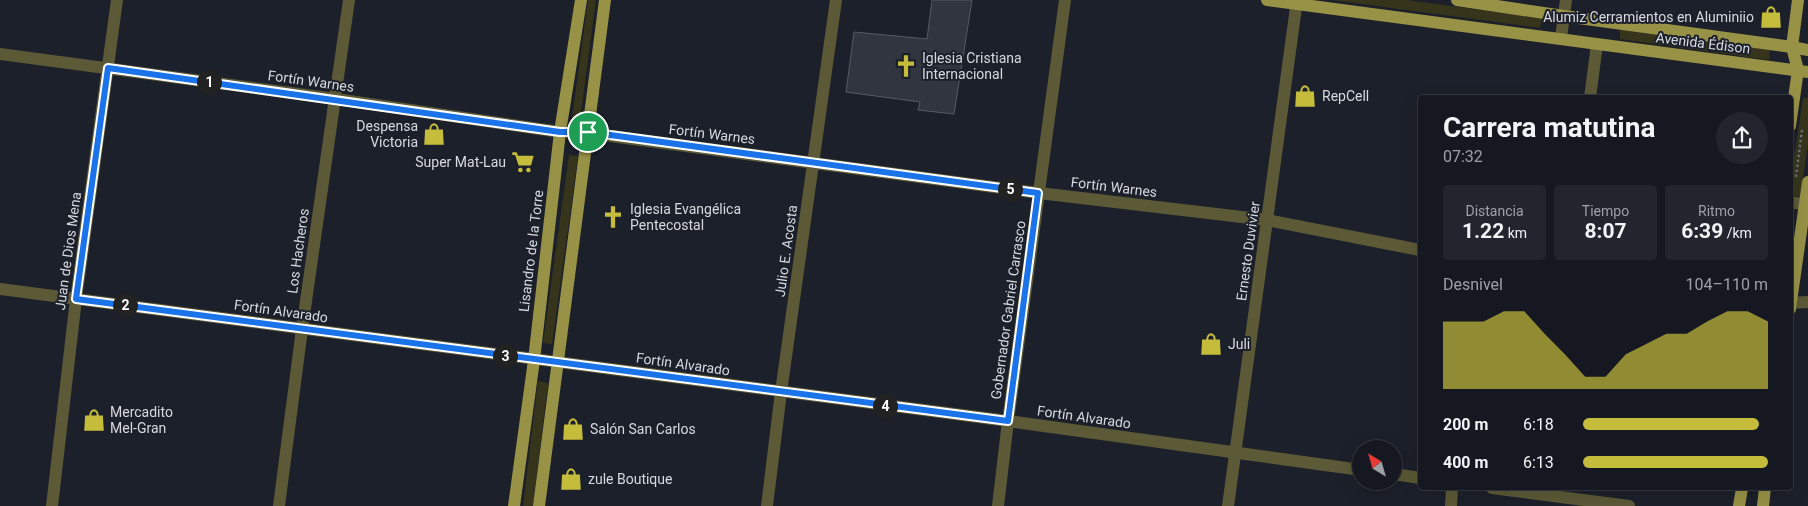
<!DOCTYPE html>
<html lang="es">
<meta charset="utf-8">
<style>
:root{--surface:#151820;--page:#22252d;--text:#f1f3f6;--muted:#9da0a5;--line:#34373e;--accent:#c6bc3c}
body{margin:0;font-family:Roboto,sans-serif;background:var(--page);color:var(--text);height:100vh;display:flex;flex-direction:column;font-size:19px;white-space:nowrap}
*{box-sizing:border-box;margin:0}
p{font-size:16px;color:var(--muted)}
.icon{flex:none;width:28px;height:28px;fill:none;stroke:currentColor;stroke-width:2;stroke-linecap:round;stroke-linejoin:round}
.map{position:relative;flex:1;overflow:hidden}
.drawer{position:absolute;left:1418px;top:95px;width:375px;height:395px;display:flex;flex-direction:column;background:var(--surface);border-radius:5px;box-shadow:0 5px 20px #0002,0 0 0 1px var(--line)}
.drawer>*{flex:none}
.needle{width:32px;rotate:323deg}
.tools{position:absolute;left:1352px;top:440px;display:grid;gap:10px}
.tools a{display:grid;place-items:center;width:50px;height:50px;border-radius:50%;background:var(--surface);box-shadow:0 5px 20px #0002,0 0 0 1px var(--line);font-size:25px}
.pin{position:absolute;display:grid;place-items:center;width:42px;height:42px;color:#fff;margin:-21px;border:2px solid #fff;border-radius:50%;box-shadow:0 1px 5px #0007}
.km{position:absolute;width:25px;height:25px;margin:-12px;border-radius:50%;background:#222;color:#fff;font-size:14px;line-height:25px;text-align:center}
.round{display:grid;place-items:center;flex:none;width:52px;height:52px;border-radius:26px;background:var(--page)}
.headline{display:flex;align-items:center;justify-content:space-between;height:85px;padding:0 25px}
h1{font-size:28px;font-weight:700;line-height:38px}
.stats{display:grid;grid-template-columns:repeat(3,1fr);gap:8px;height:85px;padding:5px 25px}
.stats div{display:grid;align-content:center;border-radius:5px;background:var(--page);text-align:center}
.stats b{font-size:21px;font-weight:700}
.stats small{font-size:14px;font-weight:400}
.stats p{font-size:14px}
.chart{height:140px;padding:10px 25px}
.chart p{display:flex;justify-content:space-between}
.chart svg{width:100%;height:90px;margin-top:5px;fill:var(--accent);opacity:.7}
ul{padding:0 25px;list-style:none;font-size:16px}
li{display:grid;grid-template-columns:80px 60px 1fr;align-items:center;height:38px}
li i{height:12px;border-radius:6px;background:var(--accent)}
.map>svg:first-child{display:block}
.green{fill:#36351c}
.building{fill:#313540;stroke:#555a66}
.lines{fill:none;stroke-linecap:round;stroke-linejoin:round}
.path{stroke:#6a6d76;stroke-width:2.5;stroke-dasharray:2.5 2.5;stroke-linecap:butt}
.minor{stroke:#5c5937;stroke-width:12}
.major{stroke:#989247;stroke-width:12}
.route-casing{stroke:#fff;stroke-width:10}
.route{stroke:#1a73e8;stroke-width:6}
.labels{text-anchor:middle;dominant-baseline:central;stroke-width:4;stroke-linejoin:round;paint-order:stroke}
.poi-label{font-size:14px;fill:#d6d9e0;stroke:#1c202a;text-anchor:start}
.street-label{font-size:14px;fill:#d6d9e0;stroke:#1c202a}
</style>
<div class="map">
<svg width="1808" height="506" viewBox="0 0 1808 506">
<rect width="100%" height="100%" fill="#1c202a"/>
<!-- green -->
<path class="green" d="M588,0h8l-16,119 -8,-1z
M1332,0h74l136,18 -2,10z
M1620,29l150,21 -1,10 -149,-21z
M1803,98h5v46l-8,53 -10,-2v-11z
M569,155l9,1 -26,188 -9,-1z
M538,381l10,2 -15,123h-10z"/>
<!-- building -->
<path class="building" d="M932,0h40l-18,114 -36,-4 2,-8 -74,-10 8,-60 73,7z"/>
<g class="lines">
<!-- path -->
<path class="path" d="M1796,177l6,-47"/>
<!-- minor -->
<path class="minor" d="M1561,38l5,-38
M0,54l336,45 224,33 28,1 451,60 228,27 153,30
M1590,98l7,-54
M1790,202l18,3
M0,289l1008,132 353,49
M1790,303l18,-1
M1394,474l26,4
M1492,488l137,18
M52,506l24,-207 41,-299
M279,506l23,-177 47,-329
M767,506l14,-114 55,-392
M998,506l10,-85 57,-421
M1228,506l69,-506
M1451,506l1,-18"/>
<!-- major -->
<path class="major" d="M1267,0l541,72
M1457,0l107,16 228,31 16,3
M1790,126l8,-56 -6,-23 6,-47
M1790,309l18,-127
M514,506l20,-146 26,-228 21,-132
M539,506l66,-506
M1739,506l3,-18
M1763,506l2,-18"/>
</g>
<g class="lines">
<defs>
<path id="route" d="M108,68l452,64h28l450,61 -30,228 -932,-122z"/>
</defs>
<!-- route casing -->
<use href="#route" class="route-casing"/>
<!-- route -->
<use href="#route" class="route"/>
</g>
<!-- icons -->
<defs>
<symbol id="shop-bare" viewBox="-9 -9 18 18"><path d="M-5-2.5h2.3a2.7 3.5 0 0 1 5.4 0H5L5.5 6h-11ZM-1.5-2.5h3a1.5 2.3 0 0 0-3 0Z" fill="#c6bc3c" stroke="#1c202a" stroke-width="2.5" paint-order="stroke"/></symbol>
<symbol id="church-bare" viewBox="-9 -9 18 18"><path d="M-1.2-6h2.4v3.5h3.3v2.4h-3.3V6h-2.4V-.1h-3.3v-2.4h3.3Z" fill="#c6bc3c" stroke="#1c202a" stroke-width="2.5" paint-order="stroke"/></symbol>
<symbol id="supermarket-bare" viewBox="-9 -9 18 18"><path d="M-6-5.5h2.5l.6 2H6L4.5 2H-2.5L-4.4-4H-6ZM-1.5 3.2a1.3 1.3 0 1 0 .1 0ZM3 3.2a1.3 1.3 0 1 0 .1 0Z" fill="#c6bc3c" stroke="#1c202a" stroke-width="2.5" paint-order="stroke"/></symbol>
</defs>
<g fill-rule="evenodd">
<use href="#shop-bare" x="1755" y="1" width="32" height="32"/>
<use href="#church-bare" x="890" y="50" width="32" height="32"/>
<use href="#shop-bare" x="1289" y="80" width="32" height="32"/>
<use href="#shop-bare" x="418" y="118" width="32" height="32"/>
<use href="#supermarket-bare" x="507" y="146" width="32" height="32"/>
<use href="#church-bare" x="597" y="201" width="32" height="32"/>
<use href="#shop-bare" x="1195" y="328" width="32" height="32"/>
<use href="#shop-bare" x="78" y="404" width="32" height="32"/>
<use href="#shop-bare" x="557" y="413" width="32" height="32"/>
<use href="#shop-bare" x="555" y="463" width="32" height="32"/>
</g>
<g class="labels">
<!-- poi labels -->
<g class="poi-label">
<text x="1754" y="17" text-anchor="end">Alumiz Cerramientos en Aluminiio</text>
<text x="922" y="58">Iglesia Cristiana<tspan x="922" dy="16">Internacional</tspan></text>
<text x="1322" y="96">RepCell</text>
<text x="418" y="126" text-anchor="end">Despensa<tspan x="418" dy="16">Victoria</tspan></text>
<text x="506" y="162" text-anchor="end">Super Mat-Lau</text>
<text x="630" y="209">Iglesia Evangélica<tspan x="630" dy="16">Pentecostal</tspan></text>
<text x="1228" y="344">Juli</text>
<text x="110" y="412">Mercadito<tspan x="110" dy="16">Mel-Gran</tspan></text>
<text x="590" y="429">Salón San Carlos</text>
<text x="588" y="479">zule Boutique</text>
</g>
<!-- street labels -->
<g class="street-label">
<text transform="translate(1703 43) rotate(7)">Avenida Édison</text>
<text transform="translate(311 81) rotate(8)">Fortín Warnes</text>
<text transform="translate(712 134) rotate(7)">Fortín Warnes</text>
<text transform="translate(1114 187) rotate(7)">Fortín Warnes</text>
<text transform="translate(68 251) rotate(-82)">Juan de Dios Mena</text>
<text transform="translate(298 251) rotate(-82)">Los Hacheros</text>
<text transform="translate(531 251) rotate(-83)">Lisandro de la Torre</text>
<text transform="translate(786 251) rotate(-82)">Julio E. Acosta</text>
<text transform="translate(1248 251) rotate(-82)">Ernesto Duvivier</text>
<text transform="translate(1008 310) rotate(-82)">Gobernador Gabriel Carrasco</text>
<text transform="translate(281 311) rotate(8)">Fortín Alvarado</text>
<text transform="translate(683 364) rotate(8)">Fortín Alvarado</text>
<text transform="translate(1084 417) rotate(8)">Fortín Alvarado</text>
</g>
</g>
</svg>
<div class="tools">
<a><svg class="needle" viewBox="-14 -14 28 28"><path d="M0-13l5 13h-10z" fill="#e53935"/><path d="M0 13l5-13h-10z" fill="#9da0a5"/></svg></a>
</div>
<div class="pin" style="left:588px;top:132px;background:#1e9e55"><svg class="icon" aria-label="arrive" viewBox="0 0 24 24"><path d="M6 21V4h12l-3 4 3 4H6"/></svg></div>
<b class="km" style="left:209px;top:82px">1</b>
<b class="km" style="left:125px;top:305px">2</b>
<b class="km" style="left:505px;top:356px">3</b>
<b class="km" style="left:885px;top:406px">4</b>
<b class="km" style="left:1010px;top:189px">5</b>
<section class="drawer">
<div class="headline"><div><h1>Carrera matutina</h1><p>07:32</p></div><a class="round"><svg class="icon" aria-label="share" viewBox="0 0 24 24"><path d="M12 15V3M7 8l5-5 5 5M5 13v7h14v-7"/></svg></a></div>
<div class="stats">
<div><p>Distancia</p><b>1.22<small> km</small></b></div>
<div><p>Tiempo</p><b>8:07</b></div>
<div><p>Ritmo</p><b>6:39<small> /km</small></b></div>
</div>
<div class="chart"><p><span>Desnivel</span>104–110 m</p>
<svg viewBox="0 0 160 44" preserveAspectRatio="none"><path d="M0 44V11L10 11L20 11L30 6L40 6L50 17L60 27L70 38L80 38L90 27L100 22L110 17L120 17L130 11L140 6L150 6L160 11V44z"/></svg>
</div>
<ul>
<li><b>200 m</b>6:18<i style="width:95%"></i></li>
<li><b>400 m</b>6:13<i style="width:100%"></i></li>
</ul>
</section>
</div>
